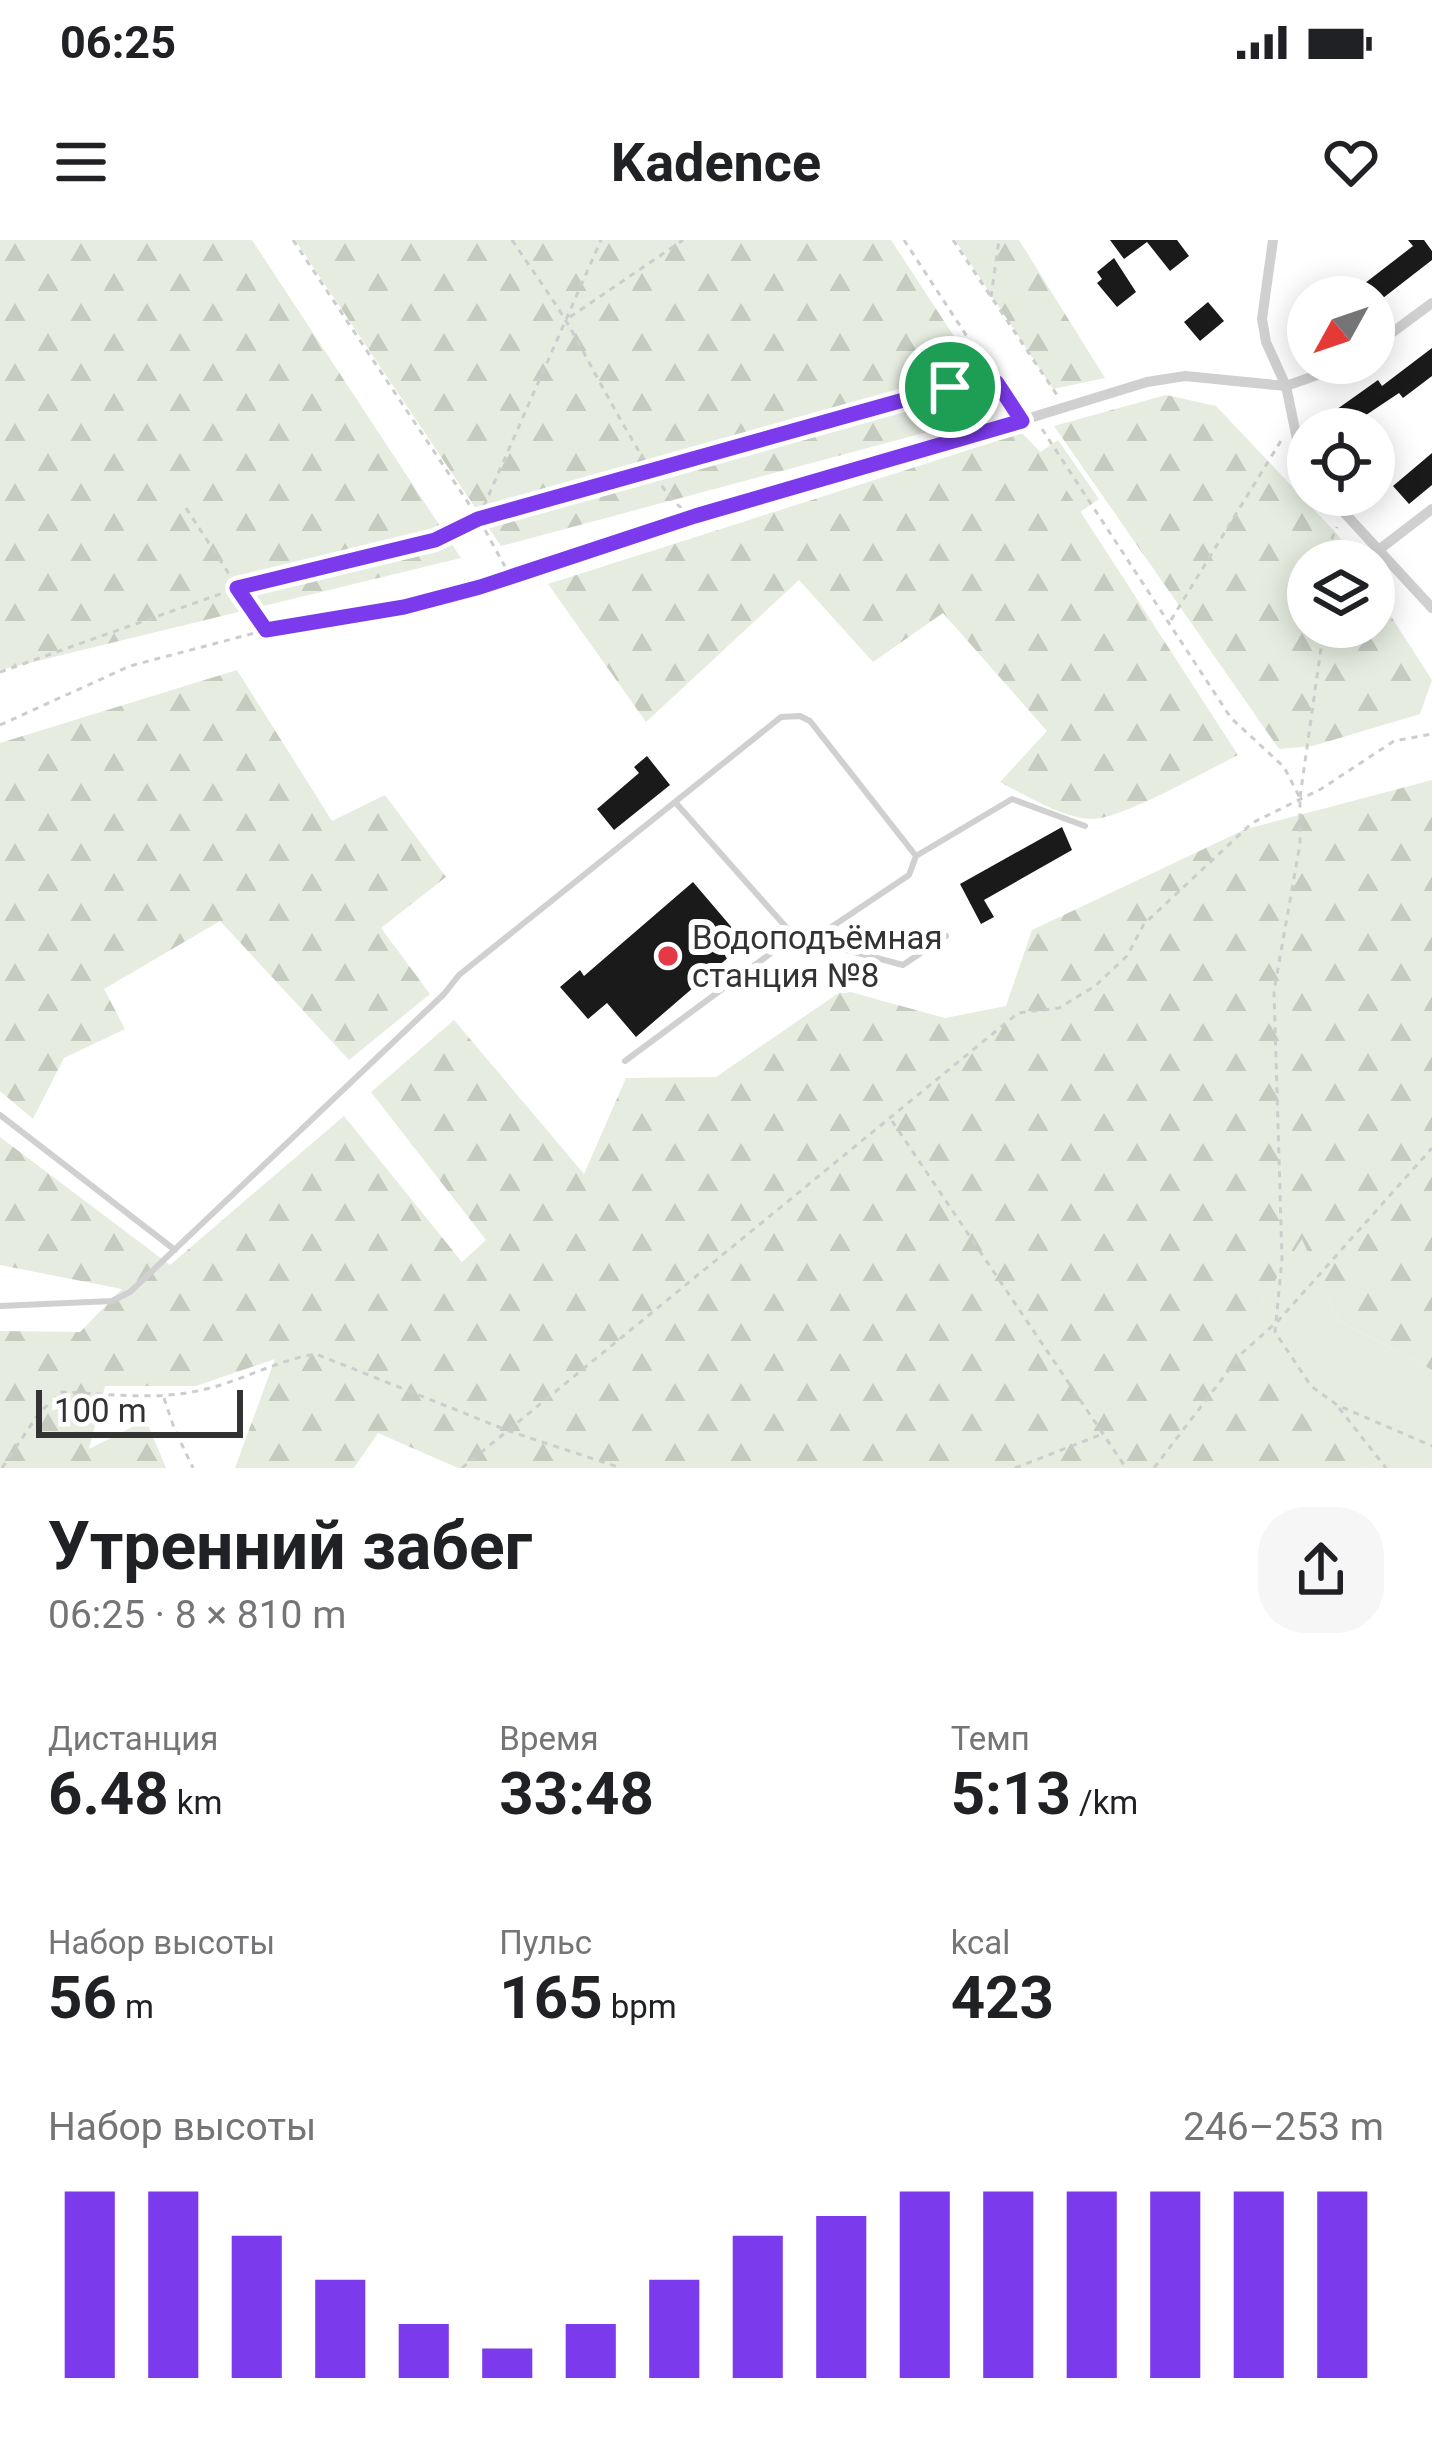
<!DOCTYPE html>
<html lang="ru">
<meta charset="utf-8">
<style>
:root{--surface:#fff;--page:#f6f6f6;--text:#202124;--muted:#757577;--accent:#7c3aed}
body{margin:0;font-family:Roboto,sans-serif;background:var(--page);color:var(--text);height:100vh;display:flex;flex-direction:column;font-size:45px;white-space:nowrap}
*{box-sizing:border-box;margin:0}
p{font-size:39px;color:var(--muted)}
.icon{flex:none;width:66px;height:66px;fill:none;stroke:currentColor;stroke-width:2;stroke-linecap:round;stroke-linejoin:round}
.map{position:relative;height:1228px;overflow:hidden}
.side{display:flex;flex-direction:column;background:var(--surface);flex:1}
.side>*{flex:none}
.needle{width:78px;rotate:230deg}
.fabs{position:absolute;left:1287px;top:36px;display:grid;gap:24px}
.fabs a{display:grid;place-items:center;width:108px;height:108px;border-radius:50%;background:var(--surface);box-shadow:0 6px 30px #0003;font-size:60px}
.scale{position:absolute;left:36px;bottom:30px;width:207px;box-sizing:border-box;padding-left:12px;border:6px solid #333;border-top:0;font-size:33px;line-height:42px;white-space:nowrap;color:#333;-webkit-text-stroke:9px #fff;paint-order:stroke}
.pin{position:absolute;display:grid;place-items:center;width:102px;height:102px;color:#fff;margin:-51px;border:6px solid #fff;border-radius:50%;box-shadow:0 3px 12px #0007}
.round{display:grid;place-items:center;flex:none;width:126px;height:126px;border-radius:48px;background:var(--page)}
.head{display:flex;align-items:center;justify-content:space-between;height:204px;padding:0 48px}
h1{font-size:66px;font-weight:700;line-height:90px}
.metrics{display:grid;grid-template-columns:repeat(3,1fr);gap:18px;height:204px;padding:12px 48px}
.metrics div{display:grid;align-content:center}
.metrics b{font-size:60px;font-weight:700}
.metrics small{font-size:33px;font-weight:400}
.metrics p{font-size:33px}
.chart{height:336px;padding:24px 48px}
.chart p{display:flex;justify-content:space-between}
.chart svg{width:100%;height:216px;margin-top:12px;stroke:var(--accent);stroke-width:6}
.status{display:flex;justify-content:space-between;align-items:center;height:84px;padding:0 60px;background:var(--surface);direction:ltr}
.status svg{height:33px;fill:currentColor}
header{display:flex;justify-content:space-between;align-items:center;height:156px;padding:0 48px;background:var(--surface);font-size:54px;font-weight:700}
.map>svg:first-child{display:block}
.green{fill:#e6ecdf}
.forest{fill:url(#forest-firs)}
.building{fill:#1a1a1a}
.lines{fill:none;stroke-linecap:round;stroke-linejoin:round}
.path{stroke:#cdcdcd;stroke-width:3;stroke-dasharray:6 6;stroke-linecap:butt}
.lane{stroke:#d0d0d0;stroke-width:6}
.street{stroke:#d0d0d0;stroke-width:10}
.route-casing{stroke:#fff;stroke-width:24}
.route{stroke:#7c3aed;stroke-width:15}
.poi-dot{fill:#e63946;stroke:#fff;stroke-width:4.5}
.labels{text-anchor:middle;dominant-baseline:central;stroke-width:12;stroke-linejoin:round;paint-order:stroke}
.poi-label{font-size:33px;fill:#333;stroke:#fff;text-anchor:start}
</style>
<div class="status"><b>06:25</b><svg viewBox="0 0 49 12"><path d="M0 12V9h3v3zM5 12V6h3v6zM10 12V3h3v9zM15 12V0h3v12zM26 1h20v11H26zM47 4h2v5h-2z"/></svg></div>
<header><svg class="icon" aria-label="menu" viewBox="0 0 24 24"><path d="M4 6h16M4 12h16M4 18h16"/></svg>Kadence<svg class="icon" aria-label="heart" viewBox="0 0 24 24"><path d="M12 20l-8-8c-3-5 5-10 8-4 3-6 11-1 8 4z"/></svg></header>
<div class="map">
<svg width="1432" height="1228" viewBox="0 0 1432 1228">
<defs>
<pattern id="forest-firs" width="22" height="20" patternUnits="userSpaceOnUse" patternTransform="scale(3)"><rect width="22" height="20" fill="#e6ecdf"/><path d="M5 1l3.5 6h-7zM16 11l3.5 6h-7z" fill="#c6cbc0"/></pattern>
</defs>
<rect width="100%" height="100%" fill="#fff"/>
<!-- green -->
<path class="green" d="M1058,200l41,59 -29,20 -41,-59z
M1302,998l36,82 94,50v98h-70l-115,-134 16,-35z"/>
<!-- forest -->
<path class="forest" d="M0,0h252l209,318 -461,112z
M295,0h596l87,133 -32,54 -445,119z
M955,0h64l86,138 -52,11z
M1166,155l50,11 122,129 17,26h-47v66h66v-37l58,90 -12,34 -107,32 -34,3 -225,-323z
M1022,193l23,24 193,298c-31,15 -118,66 -149,64 -31,-3 -62,-23 -89,-37l47,-51 -104,-118 -70,49 -74,-82 -153,142 -98,-138z
M237,430l95,151 53,-26 61,82 -65,51 49,66 -81,66 -129,-139 -116,68 21,40 -61,29 -31,61 -33,-28v-348z
M1432,540v590l-94,-50 -36,-81 -39,60 -15,35 114,134h-904l-80,-35 -24,35h-119l40,-109 -79,27h-91l-16,63 57,-29 20,48h-166v-137l80,1 42,-43 -122,-24v-128l170,128 174,-149 118,146 24,-22 -115,-148 83,-72 130,154 42,-96 90,-1 127,-87 102,28 61,-12 26,-76 214,-101z"/>
<!-- building -->
<path class="building" d="M1110,0h67l12,16 -19,15 -23,-29 -23,17z
M1408,0h16l8,11v9l-58,45v-8h-27l66,-51z
M1114,18l22,34 -19,15 -20,-24 5,-4 -5,-7z
M1208,62l16,19 -24,20 -16,-19z
M1432,108v28l-29,22 -4,-5 -54,36 -12,-17 45,-32 4,6z
M1432,213v32l-23,19 -16,-18z
M647,516l23,29 -56,45 -17,-21 42,-36 -5,-6z
M1062,587l10,23 -88,50 10,17 -13,7 -21,-40z
M693,642l52,61 -109,94 -29,-34 -19,16 -28,-32 20,-17 4,6z"/>
<g class="lines">
<!-- path -->
<path class="path" d="M293,0l186,279 30,55
M512,0c19,29 40,57 57,86 21,36 86,166 114,183
M904,0l111,170
M953,0l106,158
M991,57l8,-57
M570,77l113,-77
M1042,189l189,289 53,49 16,31v46l-26,147 8,268 -7,73 36,54 26,19 95,41
M186,268l79,121
M479,277l122,-277
M1322,321l15,-34
M1171,380l111,-181
M0,432l237,-84 198,-48 44,-21 471,-132 47,-4
M0,485l130,-59 136,-36 138,-23 76,-20 202,-67
M1300,557l24,-170
M892,881l234,347
M164,1158l10,30 19,40
M1339,1168l47,60
M2,1228l37,-55 23,-21c48,2 98,9 144,-3 38,-9 71,-29 110,-35l193,77 112,37
M462,1228l556,-455 41,-5 36,-22 32,-30 17,-32 108,-101 69,-34 73,-48 38,-7
M1015,1228l85,-33
M1154,1228l88,-115 36,-32 154,-173"/>
<!-- lane -->
<path class="lane" d="M794,696l109,29 43,-29
M809,702l100,-67 7,-19
M625,821l169,-125 -119,-134
M0,875l175,135
M0,1066l112,-5 18,-9 314,-298 15,-19 322,-258 19,-1 10,5 106,135 96,-57 73,27"/>
<!-- street -->
<path class="street" d="M1273,0l-11,79 4,23 20,44 12,58 10,22
M1374,106l58,-43
M1328,255l104,113
M695,276l202,-57 250,-77 38,-6 101,10 65,-23
M1376,312l56,-43"/>
</g>
<g class="lines">
<defs>
<path id="route" d="M997,143l25,38 -327,95 -215,71 -76,20 -138,23 -29,-42 198,-48 43,-21 472,-132z"/>
</defs>
<!-- route casing -->
<use href="#route" class="route-casing"/>
<!-- route -->
<use href="#route" class="route"/>
</g>
<!-- markers -->
<circle class="poi-dot" cx="668" cy="716" r="12"/>
<g class="labels">
<!-- poi labels -->
<g class="poi-label">
<text x="692" y="697">Водоподъёмная<tspan x="692" dy="38">станция №8</tspan></text>
</g>
</g>
</svg>
<div class="fabs">
<a><svg class="needle" viewBox="-14 -14 28 28"><path d="M0-13l5 13h-10z" fill="#e53935"/><path d="M0 13l5-13h-10z" fill="#757577"/></svg></a>
<a><svg class="icon" aria-label="locate" viewBox="0 0 24 24"><circle cx="12" cy="12" r="6"/><path d="M12 2v4M12 18v4M2 12h4M18 12h4"/></svg></a>
<a><svg class="icon" aria-label="layers" viewBox="0 0 24 24"><path d="M12 4l9 5-9 5-9-5zM3 14l9 5 9-5"/></svg></a>
</div>
<div class="scale">100 m</div>
<div class="pin" style="left:950px;top:147px;background:#1e9e55"><svg class="icon" aria-label="arrive" viewBox="0 0 24 24"><path d="M6 21V4h12l-3 4 3 4H6"/></svg></div>
</div>
<section class="side">
<div class="head"><div><h1>Утренний забег</h1><p>06:25 · 8 × 810 m</p></div><a class="round"><svg class="icon" aria-label="share" viewBox="0 0 24 24"><path d="M12 15V3M7 8l5-5 5 5M5 13v7h14v-7"/></svg></a></div>
<div class="metrics">
<div><p>Дистанция</p><b>6.48<small> km</small></b></div>
<div><p>Время</p><b>33:48</b></div>
<div><p>Темп</p><b>5:13<small> /km</small></b></div>
</div>
<div class="metrics">
<div><p>Набор высоты</p><b>56<small> m</small></b></div>
<div><p>Пульс</p><b>165<small> bpm</small></b></div>
<div><p>kcal</p><b>423</b></div>
</div>
<div class="chart"><p><span>Набор высоты</span>246–253 m</p>
<svg viewBox="0 0 160 44" preserveAspectRatio="none"><path d="M5 44V6M15 44V6M25 44V15M35 44V24M45 44V33M55 44V38M65 44V33M75 44V24M85 44V15M95 44V11M105 44V6M115 44V6M125 44V6M135 44V6M145 44V6M155 44V6"/></svg>
</div>
</section>
